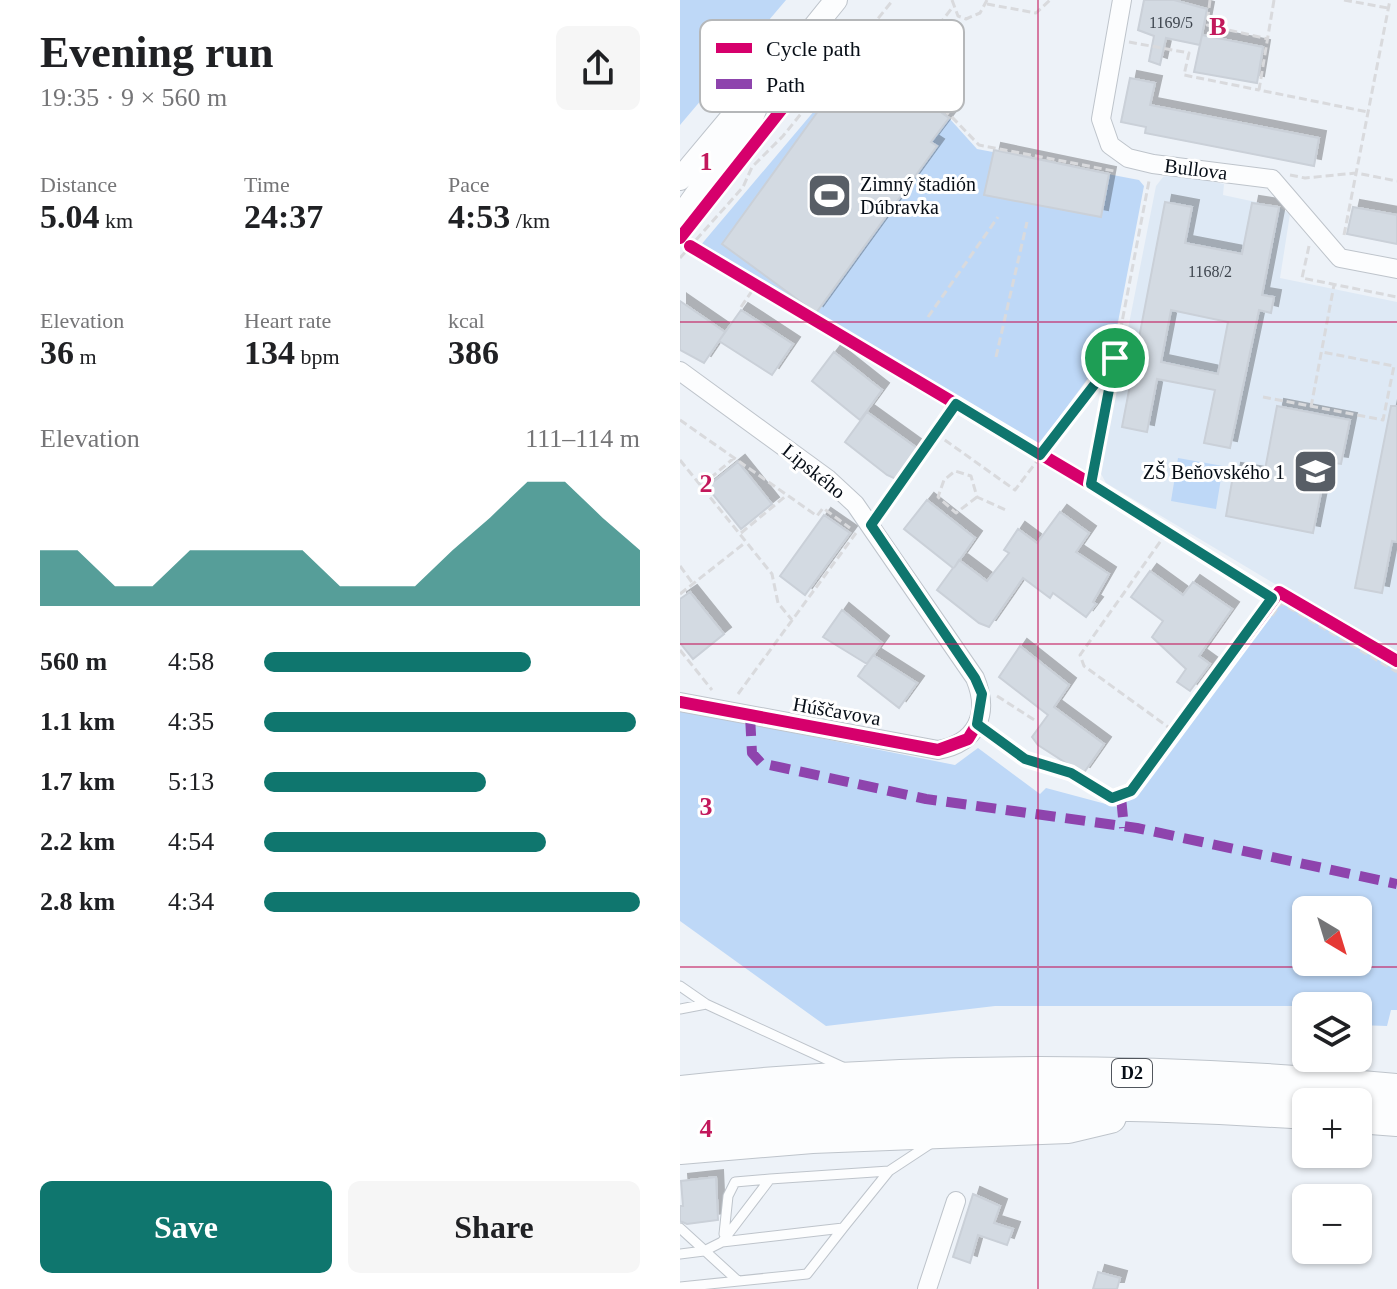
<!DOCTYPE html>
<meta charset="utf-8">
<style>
:root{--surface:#fff;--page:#f6f6f6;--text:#202124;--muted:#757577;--accent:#0f766e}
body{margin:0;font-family:Georgia,serif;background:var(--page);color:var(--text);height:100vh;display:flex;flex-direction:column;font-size:30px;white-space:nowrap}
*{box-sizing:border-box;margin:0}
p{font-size:26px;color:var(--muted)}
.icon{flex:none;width:44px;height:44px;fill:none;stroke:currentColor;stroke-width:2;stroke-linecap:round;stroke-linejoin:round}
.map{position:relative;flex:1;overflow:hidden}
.sheet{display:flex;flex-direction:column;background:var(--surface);width:680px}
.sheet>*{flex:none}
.needle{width:52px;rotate:142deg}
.tools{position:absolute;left:612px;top:896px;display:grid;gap:16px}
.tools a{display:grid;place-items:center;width:80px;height:80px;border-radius:12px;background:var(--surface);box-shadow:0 2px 6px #0004;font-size:40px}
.pin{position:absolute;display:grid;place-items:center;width:68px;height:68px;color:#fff;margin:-34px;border:4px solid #fff;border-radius:50%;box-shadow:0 2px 8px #0007}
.round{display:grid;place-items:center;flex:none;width:84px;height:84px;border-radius:12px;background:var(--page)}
.head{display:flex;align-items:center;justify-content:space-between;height:136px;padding:0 40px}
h1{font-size:44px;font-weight:700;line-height:60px}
.stats{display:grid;grid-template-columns:repeat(3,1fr);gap:12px;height:136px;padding:8px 40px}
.stats div{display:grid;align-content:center}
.stats b{font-size:34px;font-weight:700}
.stats small{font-size:22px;font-weight:400}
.stats p{font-size:22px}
.chart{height:224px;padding:16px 40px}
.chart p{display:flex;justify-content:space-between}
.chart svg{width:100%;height:144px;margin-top:8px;fill:var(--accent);opacity:.7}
.action{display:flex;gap:16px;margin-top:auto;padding:16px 40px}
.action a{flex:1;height:92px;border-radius:12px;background:var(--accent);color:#fff;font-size:32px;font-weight:700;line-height:92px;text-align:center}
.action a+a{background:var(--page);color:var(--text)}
ul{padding:0 40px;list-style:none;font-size:26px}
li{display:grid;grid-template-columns:128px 96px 1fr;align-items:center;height:60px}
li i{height:20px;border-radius:10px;background:var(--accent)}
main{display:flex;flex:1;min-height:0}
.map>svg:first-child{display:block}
.built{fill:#dee9f5}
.green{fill:#bed8f7;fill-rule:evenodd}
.building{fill:#d3dae2;stroke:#cad0d8;stroke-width:2;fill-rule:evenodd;filter:url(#shadow)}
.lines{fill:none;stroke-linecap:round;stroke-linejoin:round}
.service-casing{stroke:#bec4cb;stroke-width:11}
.minor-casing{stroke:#bec4cb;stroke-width:20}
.tertiary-casing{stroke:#bec4cb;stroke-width:24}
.motorway-casing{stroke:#bec4cb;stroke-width:34}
.path{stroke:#d9dadd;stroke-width:3;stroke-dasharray:8 4;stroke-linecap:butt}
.service{stroke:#fcfdfe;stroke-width:9}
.minor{stroke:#fcfdfe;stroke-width:18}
.tertiary{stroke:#fcfdfe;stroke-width:22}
.motorway{stroke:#fcfdfe;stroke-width:32}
.quiet{stroke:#8e44ad;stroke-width:10;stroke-dasharray:20 10;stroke-linecap:butt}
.cycleway-casing{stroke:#fff;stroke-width:17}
.cycleway{stroke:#d6006c;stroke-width:12}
.route-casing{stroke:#fff;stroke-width:16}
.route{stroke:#0f766e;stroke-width:10}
.grid{fill:none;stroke:#c2185b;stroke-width:2;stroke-opacity:0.55}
.labels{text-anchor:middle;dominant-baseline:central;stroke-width:6;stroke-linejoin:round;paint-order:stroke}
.number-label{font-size:16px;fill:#3d444d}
.shield{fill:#fff;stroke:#51565d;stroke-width:2}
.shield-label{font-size:18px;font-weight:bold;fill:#070e17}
.street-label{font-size:20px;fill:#070e17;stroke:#fff}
.poi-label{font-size:20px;fill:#070e17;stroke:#fff;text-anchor:start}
.key{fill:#fff;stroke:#b5b7b9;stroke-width:2}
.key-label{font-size:22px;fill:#070e17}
.grid-label{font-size:26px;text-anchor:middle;font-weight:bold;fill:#c2185b;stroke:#fff;stroke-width:6;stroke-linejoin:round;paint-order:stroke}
</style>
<main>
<section class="sheet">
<div class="head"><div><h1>Evening run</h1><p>19:35 · 9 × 560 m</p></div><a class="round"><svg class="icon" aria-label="share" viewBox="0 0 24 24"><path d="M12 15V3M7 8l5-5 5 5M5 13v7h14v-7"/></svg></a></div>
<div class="stats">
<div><p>Distance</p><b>5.04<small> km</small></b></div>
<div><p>Time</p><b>24:37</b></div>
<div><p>Pace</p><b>4:53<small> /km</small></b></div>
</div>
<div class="stats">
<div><p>Elevation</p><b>36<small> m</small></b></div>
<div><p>Heart rate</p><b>134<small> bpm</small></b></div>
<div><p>kcal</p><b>386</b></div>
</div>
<div class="chart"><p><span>Elevation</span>111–114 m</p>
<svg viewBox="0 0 160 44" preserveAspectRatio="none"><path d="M0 44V27L10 27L20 38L30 38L40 27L50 27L60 27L70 27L80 38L90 38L100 38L110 27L120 17L130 6L140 6L150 17L160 27V44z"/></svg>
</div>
<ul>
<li><b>560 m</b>4:58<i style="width:71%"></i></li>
<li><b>1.1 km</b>4:35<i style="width:99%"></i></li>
<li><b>1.7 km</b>5:13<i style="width:59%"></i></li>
<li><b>2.2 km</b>4:54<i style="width:75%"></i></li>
<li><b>2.8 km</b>4:34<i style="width:100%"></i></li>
</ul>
<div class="action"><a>Save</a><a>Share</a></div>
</section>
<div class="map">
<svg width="717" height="1289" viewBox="0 0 717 1289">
<defs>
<filter id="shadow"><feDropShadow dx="7" dy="-7" stdDeviation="0" flood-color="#0004"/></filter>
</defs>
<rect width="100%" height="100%" fill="#edf2f8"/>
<!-- built -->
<path class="built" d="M495,174l49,10 -1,11 56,12 11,7 -10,64 117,24v355l-291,-174 -6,-11 56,-286 7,-9z"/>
<!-- green -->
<path class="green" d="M0,0h106l-106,125z
M180,52l89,66 28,31 162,31 5,6 -30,157 -76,103 -338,-200 142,-168z
M498,458l45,8 -7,43 -45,-8z
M598,596l119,71v343h-6l-4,16 -29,-1v-19h-363l-169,20 -146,-105v-211l275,55 23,-17 62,46 6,-6 71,19 22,-20zM626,910h52v52h-52z"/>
<!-- building -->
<path class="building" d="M464,0h30l33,9 -7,36 -34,-7 -6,27 -11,-4 5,-25 -16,-6z
M522,35l61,12 -6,36 -63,-11z
M194,65l75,53 -18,24 6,4 -121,167 -94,-69 120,-166 15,10z
M450,78l25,5 -5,22 169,33 -5,28 -169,-33 1,-6 -25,-5z
M314,150l115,24 -8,43 -117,-22z
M485,202l27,5 -7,36 57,11 10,-51 27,4 -17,88 12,2 -3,16 -12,-3 -29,138 -26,-5 11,-53 -58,-11 -10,53 -25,-5zM491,310l57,12 -10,52 -57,-12z
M673,207l44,8v29l-50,-10z
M0,301l45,31 -21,31 -24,-13z
M61,310l52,34 -21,31 -53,-34z
M154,352l48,38 -22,30 -48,-39z
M597,406l73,14 -9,44 -14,-2 -14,71 -87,-17 8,-46 30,5z
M711,406h6v136l-5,-1 -10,52 -27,-5z
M187,412l50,36 -21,31 -9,-4 -42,-33z
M58,462l34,42 -31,25 -34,-42z
M247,500l48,38 -21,30 5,-8 28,21 22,-28 -5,-3 14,-21 19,14 23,-31 29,21 -13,19 33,22 -16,28 3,2 -10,13 -33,-24 -3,5 -27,-20 -34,49 -10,-4 -42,-33 16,-22 -49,-39z
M144,515l26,18 -45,62 -25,-19z
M470,571l33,24 10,-13 39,27 -33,47 11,8 -20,27 -13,-9 9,-13 -34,-32 11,-16 -32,-24z
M10,592l34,42 -31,25 -13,-16v-44z
M162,610l40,33 -15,21 -44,-27z
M340,646l49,39 -15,22 50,37 -21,30 -45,-29 -6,-8 16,-22 -49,-38z
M193,655l44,28 -18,25 -41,-32z
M36,1177l2,43 -31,4 -7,-3v-15h3l-2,-25z
M293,1194l27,12 -6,17 19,6 -6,16 -29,-10 -8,28 -17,-6z
M418,1272l22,6 -3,11h-24z"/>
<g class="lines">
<defs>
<path id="service" d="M0,986l26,18
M0,1009l26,-5 139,64
M0,1228l58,53
M44,1234l4,-38 7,-14 35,-3
M42,1242l48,-63 119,-8
M0,1254l24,-3 18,-9 121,-14 46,-57 41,-27
M0,1287l127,-13 36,-46"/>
<path id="minor" d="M442,0l-21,119 9,26 18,13 25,6 119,15 68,79 57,11
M0,371l148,108 27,25 120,174c15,36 2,65 -37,72l-258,-48
M247,1289l29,-88"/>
<path id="tertiary" d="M0,179l61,-73 23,-17 72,-89
M0,217l73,-102 9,-22"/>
<path id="motorway" d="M0,1092c239,-26 478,-24 717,-2
M678,1117l39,3
M0,1122c208,-22 418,-23 626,-9
M0,1148l132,-11 256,-10 42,-10"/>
</defs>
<!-- service casing -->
<use href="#service" class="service-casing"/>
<!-- minor casing -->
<use href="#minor" class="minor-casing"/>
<!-- tertiary casing -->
<use href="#tertiary" class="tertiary-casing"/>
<!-- motorway casing -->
<use href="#motorway" class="motorway-casing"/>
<!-- path -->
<path class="path" d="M272,0l6,16 8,3 14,-6 7,-13
M530,0l-3,25 61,14
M594,0l-15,90 109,22
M664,0l44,8
M307,4l49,9 14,-13
M449,42l60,11 -5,22 75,15
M175,46l95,69 29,30 135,26
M229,63l43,-55
M610,175l15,3 51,-5 41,8
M664,235l46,-235
M10,246l401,238 181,114
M629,246l-7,32 95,19
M0,258l63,-71 9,-20 31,-31 110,-136
M61,307l15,-22
M248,317l70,-100
M316,357l31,-135
M583,397l120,23 11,-54 -72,-14
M631,407l23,-122
M0,420l137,96 6,-8 27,20
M255,433l80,57 98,-129
M0,460l92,114 6,29 14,17
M411,484l58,-303
M21,486l33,-28
M297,497l-21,16 -18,-16 6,-17 11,-9 16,5 6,21 31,14
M200,512l76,-108
M487,532l-87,123 4,11 91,66
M61,533l46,-38
M0,566l13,18
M0,594l66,-52
M592,616l9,-13 116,69
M0,650l32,40
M58,694l118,-161
M317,696l39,25
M309,734l36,25 46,14 41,25 19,-7 148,-199 118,69"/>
<!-- service -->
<use href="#service" class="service"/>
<!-- minor -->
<use href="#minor" class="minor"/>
<!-- tertiary -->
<use href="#tertiary" class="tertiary"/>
<!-- motorway -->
<use href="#motorway" class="motorway"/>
<!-- quiet -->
<path class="quiet" d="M70,716l2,37 9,10 165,36 211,29 260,56
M441,797l3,31"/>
<defs>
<path id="cycleway" d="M0,238l120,-152
M10,246l401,238 181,114
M0,702l258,48 30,-11 9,-15 48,35 46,14 41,25 19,-7 148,-199 118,69"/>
</defs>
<!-- cycleway casing -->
<use href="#cycleway" class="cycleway-casing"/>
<!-- cycleway -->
<use href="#cycleway" class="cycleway"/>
</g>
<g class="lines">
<defs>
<path id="route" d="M435,358l-24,126 181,114 -141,193 -19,7 -41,-25 -46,-14 -48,-35 5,-30 -7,-16 -104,-153 85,-121 84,51z"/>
</defs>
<!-- route casing -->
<use href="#route" class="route-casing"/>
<!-- route -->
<use href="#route" class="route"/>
</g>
<!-- grid -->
<path class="grid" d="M358,0v1289M0,322h717M0,644h717M0,967h717"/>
<!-- icons -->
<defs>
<symbol id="stadium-square" viewBox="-11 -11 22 22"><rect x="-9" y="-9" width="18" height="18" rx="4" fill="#585e66" stroke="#fff"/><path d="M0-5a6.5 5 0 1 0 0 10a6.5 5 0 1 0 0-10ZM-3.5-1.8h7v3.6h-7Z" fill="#fff"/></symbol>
<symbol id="school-square" viewBox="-11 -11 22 22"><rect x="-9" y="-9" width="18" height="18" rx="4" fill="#585e66" stroke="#fff"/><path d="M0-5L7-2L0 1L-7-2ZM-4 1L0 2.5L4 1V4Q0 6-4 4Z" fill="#fff"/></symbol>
</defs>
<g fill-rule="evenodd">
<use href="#stadium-square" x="124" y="170" width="51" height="51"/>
<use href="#school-square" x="610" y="446" width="51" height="51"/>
</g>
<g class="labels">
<!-- number labels -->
<g class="number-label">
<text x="491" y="22">1169/5</text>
<text x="530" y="271">1168/2</text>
</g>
<!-- shield labels -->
<rect class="shield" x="432" y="1059" width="40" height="28" rx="6"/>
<g class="shield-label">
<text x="452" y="1073">D2</text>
</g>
<!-- street labels -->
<g class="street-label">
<text transform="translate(516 169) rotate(7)">Bullova</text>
<text transform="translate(134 471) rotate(39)">Lipského</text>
<text transform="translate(157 711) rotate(10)">Húščavova</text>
</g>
<!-- poi labels -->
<g class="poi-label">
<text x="180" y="184">Zimný štadión<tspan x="180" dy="23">Dúbravka</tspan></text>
<text x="605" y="472" text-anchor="end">ZŠ Beňovského 1</text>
</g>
</g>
<!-- legend -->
<rect x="20" y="20" width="264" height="92" rx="12" class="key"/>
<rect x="36" y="43" width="36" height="10" fill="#d6006c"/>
<rect x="36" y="79" width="36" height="10" fill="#8e44ad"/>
<g class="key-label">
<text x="86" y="56">Cycle path</text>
<text x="86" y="92">Path</text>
</g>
<g class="grid-label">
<text x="538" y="35">B</text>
<text x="26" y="170">1</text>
<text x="26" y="492">2</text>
<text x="26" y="815">3</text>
<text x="26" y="1137">4</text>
</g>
</svg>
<div class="tools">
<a><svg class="needle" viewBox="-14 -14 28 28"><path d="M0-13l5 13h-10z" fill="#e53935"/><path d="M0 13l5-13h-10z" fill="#757577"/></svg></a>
<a><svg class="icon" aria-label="layers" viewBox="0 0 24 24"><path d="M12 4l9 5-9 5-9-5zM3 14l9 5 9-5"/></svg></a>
<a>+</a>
<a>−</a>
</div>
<div class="pin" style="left:435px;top:358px;background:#1e9e55"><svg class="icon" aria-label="arrive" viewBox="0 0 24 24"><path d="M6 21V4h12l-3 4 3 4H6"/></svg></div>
</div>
</main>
